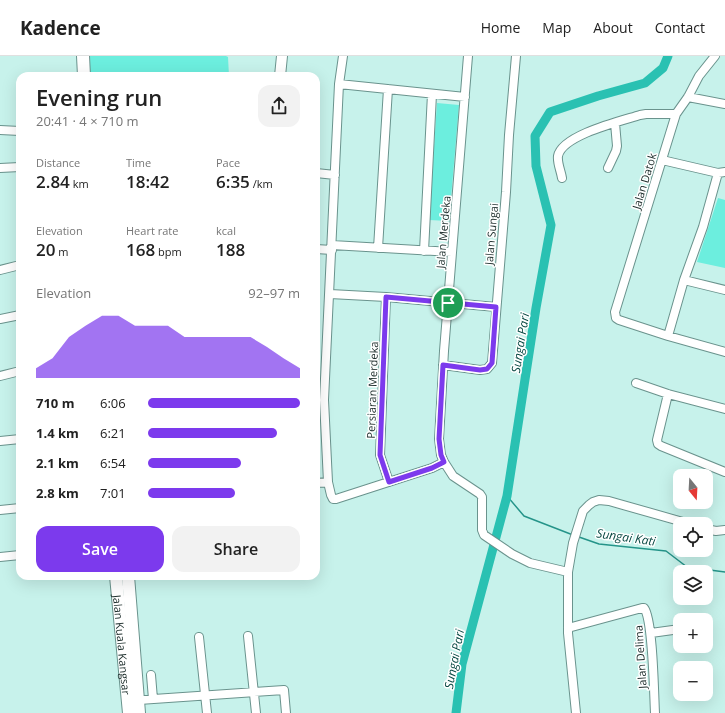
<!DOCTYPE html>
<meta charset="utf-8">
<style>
:root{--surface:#fff;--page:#f2f2f2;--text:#222;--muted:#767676;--line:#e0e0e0;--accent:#7c3aed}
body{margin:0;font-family:"Open Sans",sans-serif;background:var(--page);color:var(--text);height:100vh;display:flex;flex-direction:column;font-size:15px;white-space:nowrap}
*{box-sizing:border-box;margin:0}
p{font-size:13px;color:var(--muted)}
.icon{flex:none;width:22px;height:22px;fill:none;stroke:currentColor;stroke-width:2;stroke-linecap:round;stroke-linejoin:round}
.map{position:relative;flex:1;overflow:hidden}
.drawer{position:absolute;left:16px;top:16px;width:304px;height:508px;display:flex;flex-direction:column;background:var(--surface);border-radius:12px;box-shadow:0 4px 16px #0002}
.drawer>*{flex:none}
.needle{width:26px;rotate:162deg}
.tools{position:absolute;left:673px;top:413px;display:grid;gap:8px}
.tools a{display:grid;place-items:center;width:40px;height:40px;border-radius:8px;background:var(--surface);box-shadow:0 4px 16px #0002;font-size:20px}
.pin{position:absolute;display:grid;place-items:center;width:34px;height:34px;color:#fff;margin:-17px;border:2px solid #fff;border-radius:50%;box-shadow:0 1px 4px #0007}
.round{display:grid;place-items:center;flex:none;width:42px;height:42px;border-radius:12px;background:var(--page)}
.summary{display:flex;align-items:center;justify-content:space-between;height:68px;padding:0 20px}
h1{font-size:22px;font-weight:600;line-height:30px}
.figures{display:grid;grid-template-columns:repeat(3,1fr);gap:6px;height:68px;padding:4px 20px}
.figures div{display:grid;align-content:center}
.figures b{font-size:17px;font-weight:600}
.figures small{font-size:11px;font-weight:400}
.figures p{font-size:11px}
.chart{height:112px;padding:8px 20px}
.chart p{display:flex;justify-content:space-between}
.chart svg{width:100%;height:72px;margin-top:4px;fill:var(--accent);opacity:.7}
.button{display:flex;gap:8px;margin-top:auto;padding:8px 20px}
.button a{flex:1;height:46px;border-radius:12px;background:var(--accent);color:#fff;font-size:16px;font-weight:600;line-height:46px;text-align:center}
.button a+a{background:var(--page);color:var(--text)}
ul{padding:0 20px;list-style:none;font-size:13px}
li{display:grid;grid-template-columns:64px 48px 1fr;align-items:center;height:30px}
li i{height:10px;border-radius:5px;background:var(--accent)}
header{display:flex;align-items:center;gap:24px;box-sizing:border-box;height:56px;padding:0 20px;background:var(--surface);border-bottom:1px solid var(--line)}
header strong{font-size:19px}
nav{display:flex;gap:22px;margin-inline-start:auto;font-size:14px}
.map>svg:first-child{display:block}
.green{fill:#6ceede}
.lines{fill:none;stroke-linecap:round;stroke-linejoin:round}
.stream{stroke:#259489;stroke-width:1.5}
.river{stroke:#2ac1b2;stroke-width:9}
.minor-casing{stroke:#6a938d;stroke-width:10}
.major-casing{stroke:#6a938d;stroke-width:12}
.highway-casing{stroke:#6a938d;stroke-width:14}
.minor{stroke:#fff;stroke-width:8}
.major{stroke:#fff;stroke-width:10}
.highway{stroke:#fff;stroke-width:12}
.route-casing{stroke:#fff;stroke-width:8}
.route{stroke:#7c3aed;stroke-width:5}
.labels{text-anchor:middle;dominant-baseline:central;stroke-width:3;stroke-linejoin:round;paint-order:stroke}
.street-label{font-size:11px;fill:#1a2b29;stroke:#fff}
.water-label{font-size:12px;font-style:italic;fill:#064741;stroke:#fff}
</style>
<header>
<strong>Kadence</strong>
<nav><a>Home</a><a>Map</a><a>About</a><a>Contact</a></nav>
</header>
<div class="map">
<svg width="725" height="657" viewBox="0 0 725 657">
<rect width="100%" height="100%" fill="#c7f2eb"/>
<!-- green -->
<path class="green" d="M88,0h138l2,1 1,19h-139z
M437,47l22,2 -10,116 -20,-1z
M718,142l7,2v68l-28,-6z"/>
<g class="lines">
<!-- stream -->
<path class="stream" d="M507,440l17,20 49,19
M579,481l20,7 67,7 21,16 38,5"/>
<!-- river -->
<path class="river" d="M456,657l6,-49 45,-168 29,-188 15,-83 -15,-59 -1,-30 15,-24 48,-16 47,-13 18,-15 5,-12"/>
<defs>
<path id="minor" d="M468,0l-24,295 -5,88 2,16 3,7 9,14 27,18 2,3v33l2,5 28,19 18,9 38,9
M715,0l-16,20 -11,21 -12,17 -61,198 1,6 3,2 49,16 57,16
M339,28l126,13
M688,41l37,7
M0,74l20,1
M662,104l56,13 7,-1
M0,112l20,-1
M608,112l8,-17 1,-5 -2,-23
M316,117l19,2
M562,122c-1,-7 -5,-15 -4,-22 4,-21 63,-35 82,-41l6,-1h30
M332,189l120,7
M378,192l10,-159
M316,193l16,1
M424,195l8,-157
M0,214l20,-5
M684,224l41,10
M330,238l56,3 110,10
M386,241l-6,158 9,27
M0,263l20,-4
M668,280l16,-56 19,-53 15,-54
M443,309l37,5 7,-1 5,-6 14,-171 3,-57 7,-79
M0,320l20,-5
M636,327l32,11 57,15
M668,338l-11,46 1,4 3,2 64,26
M0,385l20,-2
M328,426l-4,-82 15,-316 4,-28
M316,427l12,-1 3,13 2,4h3l96,-31 12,-6
M0,454l20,-2
M706,473l10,2 9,-1
M0,501l20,-2
M568,572l74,-20h2c9,11 10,87 11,105
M651,577l29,-4
M248,580l8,77
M199,581l8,76
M151,619l2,24
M139,644l145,-10 2,23
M576,657l-8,-80v-61l5,-29 10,-32 6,-6 4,-3 6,-2 10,1 81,23"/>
<path id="major" d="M280,20l2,-20"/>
<g id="highway">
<path d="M83,0l1,20"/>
<path id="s1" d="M116,520l13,137"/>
<path d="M128,520l11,137"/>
</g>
</defs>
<!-- minor casing -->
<use href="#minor" class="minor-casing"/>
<!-- major casing -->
<use href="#major" class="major-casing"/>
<!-- highway casing -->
<use href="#highway" class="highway-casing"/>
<!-- minor -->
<use href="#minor" class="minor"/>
<!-- major -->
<use href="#major" class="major"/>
<!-- highway -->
<use href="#highway" class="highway"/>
</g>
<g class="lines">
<defs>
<path id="route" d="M386,241l110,10 -4,56 -5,6 -7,1 -37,-5 -4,74 2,16 3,7 -12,6 -43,14 -9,-27z"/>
</defs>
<!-- route casing -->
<use href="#route" class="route-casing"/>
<!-- route -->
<use href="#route" class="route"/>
</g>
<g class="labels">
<!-- street labels -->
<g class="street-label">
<text transform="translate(644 125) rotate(-73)">Jalan Datok</text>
<text transform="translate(443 176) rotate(-85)">Jalan Merdeka</text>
<text transform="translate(491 178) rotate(-85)">Jalan Sungai</text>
<text transform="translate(372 334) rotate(-88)">Persiaran Merdeka</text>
<text stroke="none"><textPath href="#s1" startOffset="69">Jalan Kuala Kangsar</textPath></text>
<text transform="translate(640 601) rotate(-94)">Jalan Delima</text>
</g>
<!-- water labels -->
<g class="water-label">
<text transform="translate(520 287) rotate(-81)">Sungai Pari</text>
<text transform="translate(626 481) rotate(8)">Sungai Kati</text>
<text transform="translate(454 603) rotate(-79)">Sungai Pari</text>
</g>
</g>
</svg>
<div class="tools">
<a><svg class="needle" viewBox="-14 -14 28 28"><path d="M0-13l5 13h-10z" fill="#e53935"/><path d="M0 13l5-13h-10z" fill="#767676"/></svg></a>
<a><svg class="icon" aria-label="locate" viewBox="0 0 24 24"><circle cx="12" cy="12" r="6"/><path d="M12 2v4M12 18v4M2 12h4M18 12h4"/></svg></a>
<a><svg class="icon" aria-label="layers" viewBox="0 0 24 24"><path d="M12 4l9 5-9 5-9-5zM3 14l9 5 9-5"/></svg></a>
<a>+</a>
<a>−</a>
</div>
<div class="pin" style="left:448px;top:247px;background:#1e9e55"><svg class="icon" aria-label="arrive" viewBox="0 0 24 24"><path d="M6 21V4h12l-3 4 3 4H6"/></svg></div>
<section class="drawer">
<div class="summary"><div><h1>Evening run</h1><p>20:41 · 4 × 710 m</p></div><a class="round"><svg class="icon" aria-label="share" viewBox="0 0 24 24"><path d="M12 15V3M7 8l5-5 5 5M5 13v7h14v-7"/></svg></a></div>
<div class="figures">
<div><p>Distance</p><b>2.84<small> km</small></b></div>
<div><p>Time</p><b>18:42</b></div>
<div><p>Pace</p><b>6:35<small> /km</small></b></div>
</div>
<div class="figures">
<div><p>Elevation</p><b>20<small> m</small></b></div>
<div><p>Heart rate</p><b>168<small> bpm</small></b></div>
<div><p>kcal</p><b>188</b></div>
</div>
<div class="chart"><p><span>Elevation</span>92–97 m</p>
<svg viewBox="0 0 160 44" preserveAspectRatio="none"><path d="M0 44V38L10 32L20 19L30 12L40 6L50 6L60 12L70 12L80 12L90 19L100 19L110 19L120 19L130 19L140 25L150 32L160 38V44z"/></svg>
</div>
<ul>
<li><b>710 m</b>6:06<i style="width:100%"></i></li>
<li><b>1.4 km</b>6:21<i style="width:85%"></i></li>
<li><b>2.1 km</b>6:54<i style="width:61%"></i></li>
<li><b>2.8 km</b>7:01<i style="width:57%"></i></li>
</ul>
<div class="button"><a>Save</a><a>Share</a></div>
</section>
</div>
